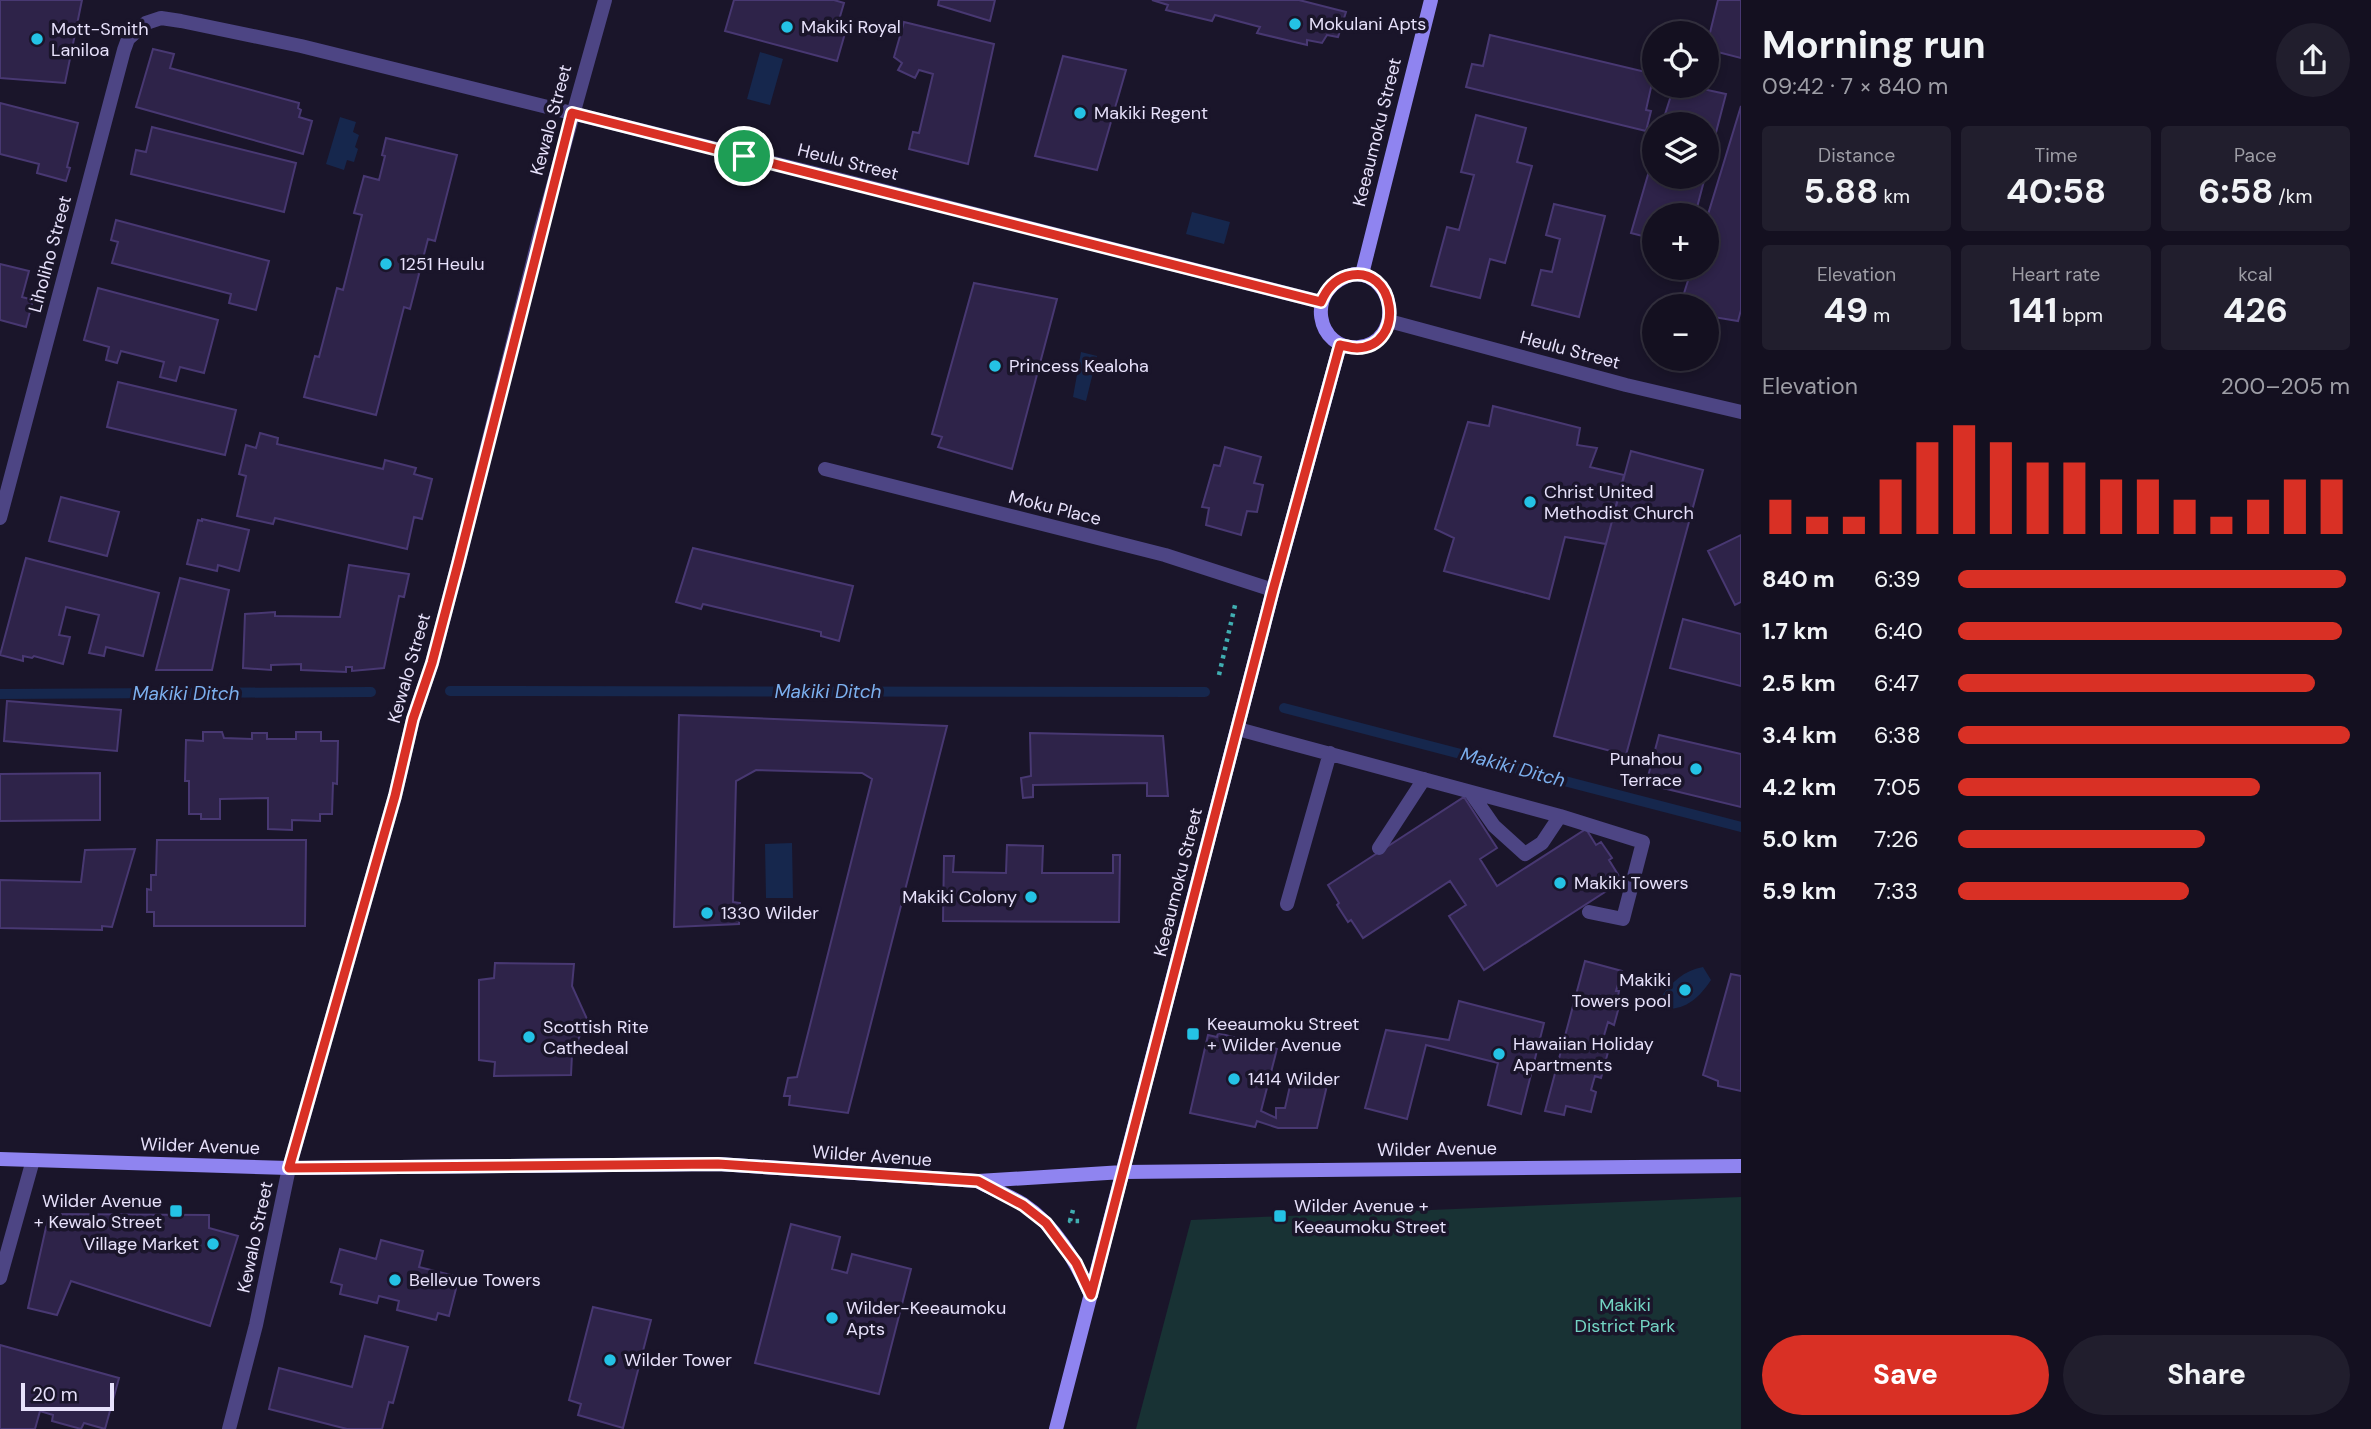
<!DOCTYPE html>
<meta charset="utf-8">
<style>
:root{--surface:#141020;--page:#211e2d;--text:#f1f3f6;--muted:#9d9da5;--line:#33303e;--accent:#d93025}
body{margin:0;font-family:"DM Sans",sans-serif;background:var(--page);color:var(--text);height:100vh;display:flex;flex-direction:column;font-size:26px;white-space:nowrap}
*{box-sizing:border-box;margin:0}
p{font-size:23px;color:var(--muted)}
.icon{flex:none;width:38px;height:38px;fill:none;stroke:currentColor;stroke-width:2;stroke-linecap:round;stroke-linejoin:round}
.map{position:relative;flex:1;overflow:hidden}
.side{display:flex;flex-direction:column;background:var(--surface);width:630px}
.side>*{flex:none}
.controls{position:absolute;left:1642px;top:21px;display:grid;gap:14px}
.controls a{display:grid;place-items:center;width:77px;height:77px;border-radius:50%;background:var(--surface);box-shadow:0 4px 10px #0003,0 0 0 2px var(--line);font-size:35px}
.scale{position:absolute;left:21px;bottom:18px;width:93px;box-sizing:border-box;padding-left:7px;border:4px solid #e7e1fb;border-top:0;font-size:19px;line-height:24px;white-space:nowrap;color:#e7e1fb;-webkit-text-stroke:5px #1a152a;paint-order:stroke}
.pin{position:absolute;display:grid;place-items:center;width:60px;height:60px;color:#fff;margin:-30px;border:4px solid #fff;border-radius:50%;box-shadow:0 2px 7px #0007}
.round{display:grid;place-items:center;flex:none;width:74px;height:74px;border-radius:37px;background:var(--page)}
.head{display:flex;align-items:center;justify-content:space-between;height:119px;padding:0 21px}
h1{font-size:38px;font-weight:700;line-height:52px}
.stats{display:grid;grid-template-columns:repeat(3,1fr);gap:10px;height:119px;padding:7px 21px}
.stats div{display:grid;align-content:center;border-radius:7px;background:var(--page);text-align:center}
.stats b{font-size:35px;font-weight:700}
.stats small{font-size:19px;font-weight:400}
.stats p{font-size:19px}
.chart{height:196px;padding:14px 21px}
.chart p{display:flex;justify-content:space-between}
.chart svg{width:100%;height:126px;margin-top:7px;stroke:var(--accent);stroke-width:6}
.primary-button{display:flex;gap:14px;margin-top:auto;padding:14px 21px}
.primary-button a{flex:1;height:80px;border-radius:42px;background:var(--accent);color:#fff;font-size:28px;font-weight:700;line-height:80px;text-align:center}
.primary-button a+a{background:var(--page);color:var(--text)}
ul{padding:0 21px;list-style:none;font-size:23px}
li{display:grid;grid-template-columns:112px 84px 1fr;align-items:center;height:52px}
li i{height:18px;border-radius:9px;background:var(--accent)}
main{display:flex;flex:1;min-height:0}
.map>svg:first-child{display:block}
.green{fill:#183234}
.water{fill:#16274d}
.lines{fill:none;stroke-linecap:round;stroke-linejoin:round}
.stream{stroke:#16274d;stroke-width:10}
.building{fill:#2e2349;stroke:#483872;stroke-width:2}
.path{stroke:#40aeb1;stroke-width:4.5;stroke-dasharray:3.5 5;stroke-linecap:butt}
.lane{stroke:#4d4584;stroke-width:14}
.street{stroke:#4d4584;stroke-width:14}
.secondary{stroke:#8f84f0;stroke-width:14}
.route-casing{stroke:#fff;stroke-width:14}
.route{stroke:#d93025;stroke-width:9}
.poi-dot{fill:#24c2e5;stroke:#1a152a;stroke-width:2.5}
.labels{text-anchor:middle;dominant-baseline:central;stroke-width:7;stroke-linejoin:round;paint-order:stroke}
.poi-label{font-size:18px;fill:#e7e1fb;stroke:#1a152a;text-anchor:start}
.street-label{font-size:18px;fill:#e7e1fb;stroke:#1a152a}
.park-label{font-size:18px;fill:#74d5c4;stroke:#1a152a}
.water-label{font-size:19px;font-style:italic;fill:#7cb0ef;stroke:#1a152a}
</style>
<main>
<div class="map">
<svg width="1741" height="1429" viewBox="0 0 1741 1429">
<rect width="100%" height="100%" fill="#1a152a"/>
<!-- green -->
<path class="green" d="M1741,1197v232h-605l55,-209z"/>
<!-- water -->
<path class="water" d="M760,52l23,7 -13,46 -23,-6z
M340,117l16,5 -3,10 6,3 -4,12 3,2 -4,13 -7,-2 -3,10 -18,-6z
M1192,212l38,10 -6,22 -38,-10z
M1081,352l16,4 -11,45 -13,-4z
M792,843l1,55h-27l-1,-54z
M1703,967l8,13c-12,18 -25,30 -47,29l-3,-12c11,-15 22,-26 42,-30z"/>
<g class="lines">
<!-- stream -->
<path class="stream" d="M450,691l755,1
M0,694l371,-2
M1284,708l457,119"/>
</g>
<!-- building -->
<path class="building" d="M0,0h82l-17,83 -65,-5z
M734,0h100l10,3 -5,17 9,3 -11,38 -112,-30z
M939,0h56l-5,21 -52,-16z
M1152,0h147l47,12 -8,25 -11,-2 -5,8 -15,-3v5l-50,-12 3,-6 -45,-12 -3,6 -46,-11 2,-5z
M1718,0h23v58l-35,-9z
M904,22l90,22 -26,120 -59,-15 4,-17 6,1 14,-59 -14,-4 -4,8 -17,-8 4,-7 -8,-6z
M1490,35l164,39 -8,36 5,1 -5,20 -180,-44 6,-23 11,2z
M153,49l21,5 -4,14 129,35 -1,5 3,2 -2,7 13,4 -9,33 -167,-47z
M1063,56l63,14 -29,100 -62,-14z
M1674,86h15l37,8 -20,77v-47h-44z
M0,103l78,20 -11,44 3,1 -4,13 -29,-8 2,-9 -39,-10z
M1741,106v204l-3,11 -24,-4 -5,11 -3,-1v-21h-26l12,-38h14v-47z
M1476,115l50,13 -9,34 15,4 -27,97 -15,-4 -10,39 -49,-12 16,-59 12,3 15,-55 -13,-3z
M152,127l144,36 -12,49 -153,-38 5,-24 10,2z
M386,138l71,17 -22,86 -7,-2 -18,70 -6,-2 -28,108 -72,-18 11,-41 4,1 18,-69 6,2 19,-75 -8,-2 10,-37 15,4 6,-24 -3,-1z
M1654,154v23h51l-10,38h-41v24l-23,-6z
M1554,204l51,12 -26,101 -47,-12 9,-35 11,2 8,-33 -14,-4z
M116,220l153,41 -13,49 -27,-7 2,-9 -119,-31 6,-21 -7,-2z
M0,264l29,7 -7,26 11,3 -7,27 -26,-7z
M974,283l83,16 -45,170 -74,-22 4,-10 -10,-3z
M98,288l120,32 -14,53 -24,-6 -4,14 -16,-4 4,-15 -43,-11 -4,12 -11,-3 3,-13 -25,-7z
M118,382l118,28 -11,45 -118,-28z
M1493,406l87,22 -3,17 20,3 -7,19 34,8 -18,69 -41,-7 -16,62 -105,-28 10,-33 -19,-9 33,-107 21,4z
M260,433l18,5 -1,6 106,25 2,-9 31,8 -2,6 18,5 -10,40 -8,-2 -7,32 -132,-31 -2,6 -36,-8 9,-40 -7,-2 7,-29 10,3z
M1225,447l36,10 -7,26 9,2 -6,27 -10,-1 -6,24 -35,-10 3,-17 -7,-1 12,-42 6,1z
M1631,451l72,19 -77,285 -72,-19z
M61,497l58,15 -12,44 -58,-15z
M202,519l47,11 -10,41 -21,-6 -1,6 -30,-7 11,-44 4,1z
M1741,535v67l-6,3 -27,-54z
M693,548l160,38 -14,55 -18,-5v-4l-118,-28 -2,5 -25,-7z
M26,558l133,35 -16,63 -37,-9 -2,9 -15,-3 10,-38 -33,-8 -7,28 11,2 -7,27 -29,-8 -2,2 -9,-2v5l-23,-6z
M349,565l60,9 -5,23 -5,-1 -15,72 -32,3v-4h-6v5l-45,-2v-6l-30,1v5l-28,-2 2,-54 30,-2v4l65,1z
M180,578l49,12 -17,80h-56z
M1683,619l58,15v52l-71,-18z
M7,701l114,9 -4,41 -113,-10z
M679,715l268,11 -99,387 -59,-8 1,-9h-6l4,-18 9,-1 75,-298 -10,-6 -106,-3 -20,11 -3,121 7,1 -1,21 -65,3z
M203,732h19l2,6 28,1v-6h15v6h29v-7h25v9h17l-1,43 -4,-1 -1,31h-12v7l-28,-1v10l-24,-1v-31l-48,1v20h-19v-5h-12v-33h-4l1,-41 17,1z
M1030,733l133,3 5,60h-21v-13l-114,2v12l-10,1 -2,-20 10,-2z
M1659,735l82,19v53l-95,-23z
M100,773v47l-100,1v-47z
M1464,797l33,51 -17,11 17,27 89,-57 10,16 5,-3 11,16 -3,2 13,21 -138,89 -35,-54 17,-11 -16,-24 -87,57 -12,-18 -3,2 -11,-17 2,-2 -11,-18z
M157,840h149l-1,86h-151v-14h-7v-23l4,1v-15h5z
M1007,845l36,1 -1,27h71v-18h7l-1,67 -176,-1 1,-65h10l-1,16 53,1z
M135,849l-23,78 -10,-1v4l-102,-2v-48l81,2 4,-32z
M1585,961l37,10 -6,20h3l-2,11 3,1 -6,22 -6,-3 -5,17 8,2 -10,37 -6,-2 -4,14 5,2 -5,20 -25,-6 -2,9 -19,-4z
M495,963l79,1 -2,22 15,33 -15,35 -1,21 -77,1 1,-14 -16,-2v-80l15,-2z
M1731,974l10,2v115l-23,-5v-5l-15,-6z
M1459,1001l85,22 -23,91 -33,-9 10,-42 -72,-18 -19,74 -42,-11 21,-78 63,10z
M1218,1033l59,16 -16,62 15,7v-10h9l7,-31 36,4 -11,47h-39l-21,-7 -2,6 -65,-14 18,-78 9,2z
M49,1214l160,1v13l29,8 -28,90 -139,-45 -14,34 -29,-7z
M791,1224l49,13 -8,32 15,4 5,-19 59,15 -32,125 -124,-31z
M381,1240l42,11 -4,16 40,10 -10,39 -11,-3 -2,7 -39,-10 2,-9 -20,-5 -2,7 -37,-9 2,-9 -11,-3 9,-33 36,10z
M593,1307l58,13 -28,108 -45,-13 3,-11 -12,-4z
M365,1336l43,11 -15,56 -4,-1 -7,27h-35l-78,-20 10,-41 73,19z
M0,1345l119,33 -14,51 -21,-6 -3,6 -29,-8 1,-6 -13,-4 -5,18h-35z"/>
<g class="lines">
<!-- path -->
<path class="path" d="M1219,675l17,-74
M1073,1210l-3,11h11"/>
<!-- lane -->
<path class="lane" d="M1238,729l322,87 83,26 -20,77 -34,-7
M1471,793l23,33 31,28 17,-11 18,-27
M1379,848l45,-69
M1287,904l43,-151
M0,1278l33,-118"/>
<!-- street -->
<path class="street" d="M1389,321l237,64 115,27
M825,469l340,86 108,35
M0,518l124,-468 4,-11 18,-16 15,-5 20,3 120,25 529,131 491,125
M229,1429l27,-104 33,-157 106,-372 18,-77 19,-56 26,-99 83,-335 64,-229"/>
<!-- secondary -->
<path class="secondary" d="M1354,274c43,0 49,68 5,73 -42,5 -57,-60 -5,-73z
M1362,274l69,-274
M0,1159l289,9 429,-4 260,17 145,-9 618,-6
M979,1182c14,7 30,14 44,22 33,22 52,56 68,91
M1056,1429l217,-839 67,-245"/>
</g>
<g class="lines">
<defs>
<path id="route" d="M572,113l749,189c5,-12 13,-22 26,-26 49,-14 60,71 10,72 -5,0 -12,-2 -17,-3l-67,245 -182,705 -15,-32 -30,-40 -23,-18 -45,-24 -260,-17 -429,4 106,-372 18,-77 19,-56 26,-99z"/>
</defs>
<!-- route casing -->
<use href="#route" class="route-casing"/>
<!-- route -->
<use href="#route" class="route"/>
</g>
<!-- markers -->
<g class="poi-dot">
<circle cx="1295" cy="24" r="7"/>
<circle cx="787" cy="27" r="7"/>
<circle cx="37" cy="39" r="7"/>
<circle cx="1080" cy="113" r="7"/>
<circle cx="386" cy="264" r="7"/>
<circle cx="995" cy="366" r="7"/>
<circle cx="1530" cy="502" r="7"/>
<circle cx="1696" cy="769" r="7"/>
<circle cx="1560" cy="883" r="7"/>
<circle cx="1031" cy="897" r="7"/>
<circle cx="707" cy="913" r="7"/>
<circle cx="1685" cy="990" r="7"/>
<rect x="1186" y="1027" width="14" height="14" rx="3.5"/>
<circle cx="529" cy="1037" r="7"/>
<circle cx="1499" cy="1054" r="7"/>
<circle cx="1234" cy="1079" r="7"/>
<rect x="169" y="1204" width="14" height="14" rx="3.5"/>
<rect x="1273" y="1209" width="14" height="14" rx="3.5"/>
<circle cx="213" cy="1244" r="7"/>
<circle cx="395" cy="1280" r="7"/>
<circle cx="832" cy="1318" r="7"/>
<circle cx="610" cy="1360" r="7"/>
</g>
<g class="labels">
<!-- poi labels -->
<g class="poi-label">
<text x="1309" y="24">Mokulani Apts</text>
<text x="801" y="27">Makiki Royal</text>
<text x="51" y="29">Mott-Smith<tspan x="51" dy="21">Laniloa</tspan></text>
<text x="1094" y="113">Makiki Regent</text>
<text x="400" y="264">1251 Heulu</text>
<text x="1009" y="366">Princess Kealoha</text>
<text x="1544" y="492">Christ United<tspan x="1544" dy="21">Methodist Church</tspan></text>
<text x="1682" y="759" text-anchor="end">Punahou<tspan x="1682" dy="21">Terrace</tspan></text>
<text x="1574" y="883">Makiki Towers</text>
<text x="1017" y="897" text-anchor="end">Makiki Colony</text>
<text x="721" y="913">1330 Wilder</text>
<text x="1671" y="980" text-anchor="end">Makiki<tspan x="1671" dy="21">Towers pool</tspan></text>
<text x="1207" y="1024">Keeaumoku Street<tspan x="1207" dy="21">+ Wilder Avenue</tspan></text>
<text x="543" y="1027">Scottish Rite<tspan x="543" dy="21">Cathedeal</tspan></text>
<text x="1513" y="1044">Hawaiian Holiday<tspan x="1513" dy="21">Apartments</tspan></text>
<text x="1248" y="1079">1414 Wilder</text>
<text x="162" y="1201" text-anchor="end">Wilder Avenue<tspan x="162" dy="21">+ Kewalo Street</tspan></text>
<text x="1294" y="1206">Wilder Avenue +<tspan x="1294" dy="21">Keeaumoku Street</tspan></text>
<text x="199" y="1244" text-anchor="end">Village Market</text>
<text x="409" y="1280">Bellevue Towers</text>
<text x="846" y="1308">Wilder-Keeaumoku<tspan x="846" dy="21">Apts</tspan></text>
<text x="624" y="1360">Wilder Tower</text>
</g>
<!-- street labels -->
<g class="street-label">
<text transform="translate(551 120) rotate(-75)">Kewalo Street</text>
<text transform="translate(1377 132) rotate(-76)">Keeaumoku Street</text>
<text transform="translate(848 162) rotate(14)">Heulu Street</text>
<text transform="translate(50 254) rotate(-75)">Liholiho Street</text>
<text transform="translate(1570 350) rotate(15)">Heulu Street</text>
<text transform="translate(1055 508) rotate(14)">Moku Place</text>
<text transform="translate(409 668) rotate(-74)">Kewalo Street</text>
<text transform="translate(1178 882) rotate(-76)">Keeaumoku Street</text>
<text transform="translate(200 1146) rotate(2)">Wilder Avenue</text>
<text transform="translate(1437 1149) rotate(-1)">Wilder Avenue</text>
<text transform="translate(872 1156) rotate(4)">Wilder Avenue</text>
<text transform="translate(255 1237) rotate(-78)">Kewalo Street</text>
</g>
<!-- park labels -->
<g class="park-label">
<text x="1625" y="1305">Makiki<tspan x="1625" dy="21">District Park</tspan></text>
</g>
<!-- water labels -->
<g class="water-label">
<text x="828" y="691">Makiki Ditch</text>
<text x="186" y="693">Makiki Ditch</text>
<text transform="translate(1513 767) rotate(15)">Makiki Ditch</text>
</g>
</g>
</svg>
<div class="controls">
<a><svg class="icon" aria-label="locate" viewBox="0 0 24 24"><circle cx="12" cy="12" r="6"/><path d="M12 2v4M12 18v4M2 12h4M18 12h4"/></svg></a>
<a><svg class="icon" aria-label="layers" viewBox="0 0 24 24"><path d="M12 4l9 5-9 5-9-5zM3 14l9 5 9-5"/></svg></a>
<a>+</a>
<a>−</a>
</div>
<div class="scale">20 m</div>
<div class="pin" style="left:744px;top:156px;background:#1e9e55"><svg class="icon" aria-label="arrive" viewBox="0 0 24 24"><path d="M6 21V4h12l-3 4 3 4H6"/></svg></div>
</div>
<section class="side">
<div class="head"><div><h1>Morning run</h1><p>09:42 · 7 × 840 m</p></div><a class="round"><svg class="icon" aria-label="share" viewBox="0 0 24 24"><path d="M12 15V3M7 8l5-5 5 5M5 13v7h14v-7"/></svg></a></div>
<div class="stats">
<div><p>Distance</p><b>5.88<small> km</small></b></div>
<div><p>Time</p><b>40:58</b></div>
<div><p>Pace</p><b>6:58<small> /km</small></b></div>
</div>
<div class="stats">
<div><p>Elevation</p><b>49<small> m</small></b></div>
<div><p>Heart rate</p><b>141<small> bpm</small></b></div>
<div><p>kcal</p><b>426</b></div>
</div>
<div class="chart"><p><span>Elevation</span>200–205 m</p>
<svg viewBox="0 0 160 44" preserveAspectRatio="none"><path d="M5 44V32M15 44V38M25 44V38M35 44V25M45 44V12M55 44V6M65 44V12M75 44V19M85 44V19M95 44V25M105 44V25M115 44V32M125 44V38M135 44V32M145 44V25M155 44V25"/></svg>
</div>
<ul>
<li><b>840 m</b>6:39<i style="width:99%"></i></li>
<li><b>1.7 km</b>6:40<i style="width:98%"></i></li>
<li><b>2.5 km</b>6:47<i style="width:91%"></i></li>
<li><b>3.4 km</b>6:38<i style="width:100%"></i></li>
<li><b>4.2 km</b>7:05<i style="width:77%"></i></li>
<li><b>5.0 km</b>7:26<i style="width:63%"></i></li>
<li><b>5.9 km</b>7:33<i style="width:59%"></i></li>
</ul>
<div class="primary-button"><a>Save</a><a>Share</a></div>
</section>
</main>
